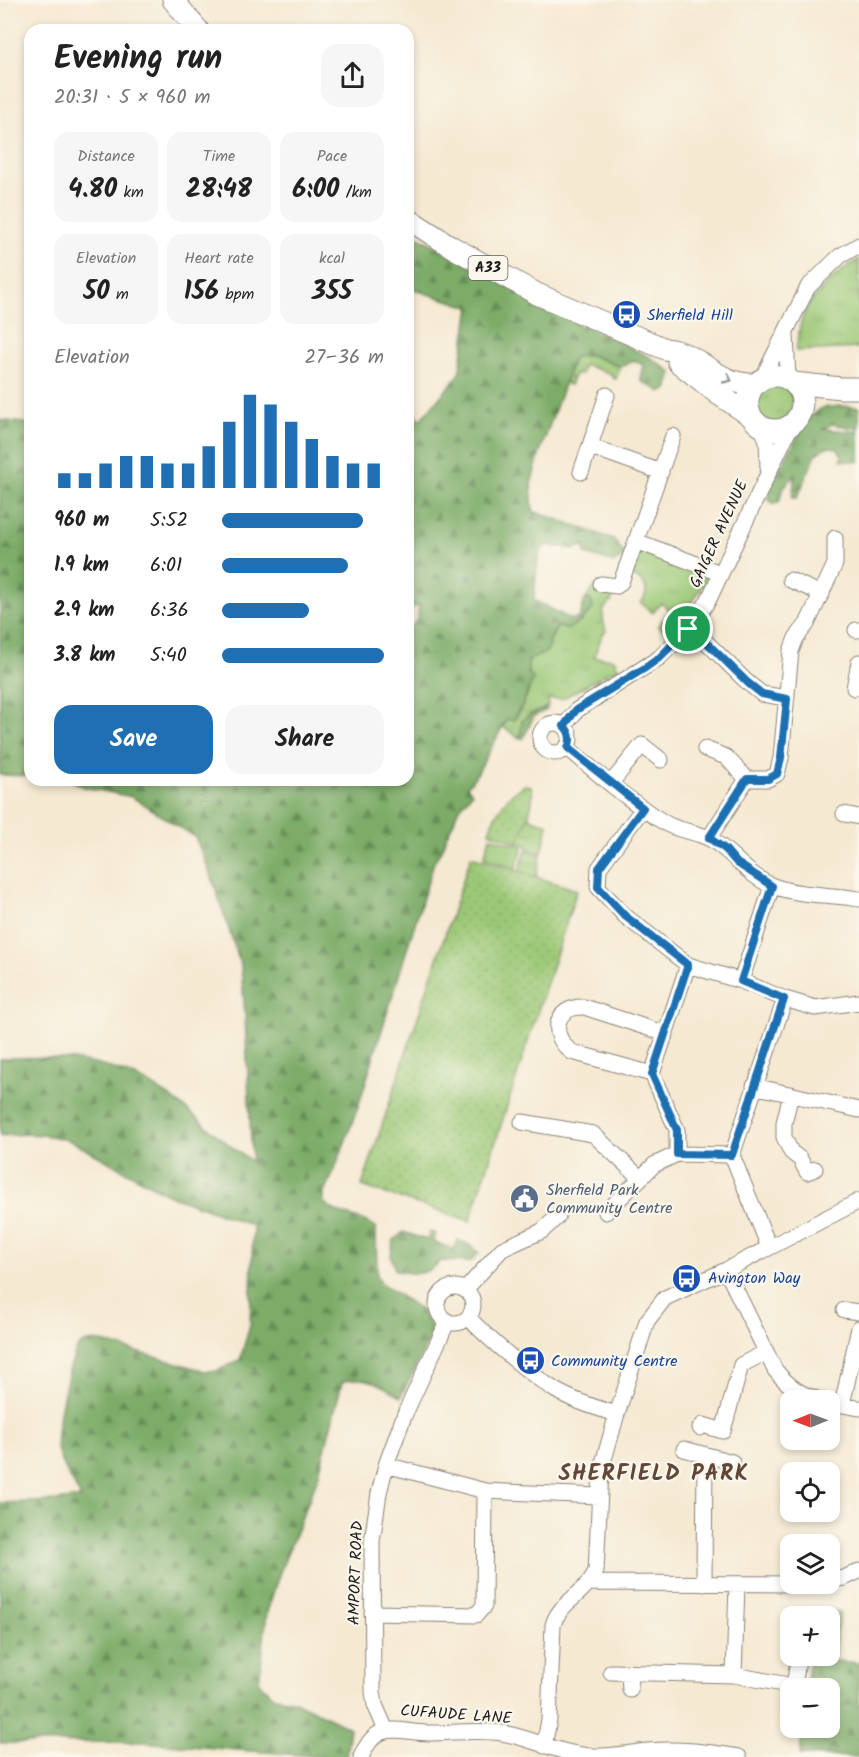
<!DOCTYPE html>
<meta charset="utf-8">
<style>
:root{--surface:#fff;--page:#f6f6f6;--text:#222;--muted:#767676;--accent:#1f6fb2}
body{margin:0;font-family:Kalam,sans-serif;background:var(--page);color:var(--text);height:100vh;display:flex;flex-direction:column;font-size:22px;white-space:nowrap}
*{box-sizing:border-box;margin:0}
p{font-size:20px;color:var(--muted)}
.icon{flex:none;width:33px;height:33px;fill:none;stroke:currentColor;stroke-width:2;stroke-linecap:round;stroke-linejoin:round}
.map{position:relative;flex:1;overflow:hidden}
.details{position:absolute;left:24px;top:24px;width:390px;height:762px;display:flex;flex-direction:column;background:var(--surface);border-radius:18px;box-shadow:0 3px 9px #0003}
.details>*{flex:none}
.needle{width:39px;rotate:269deg}
.controls{position:absolute;left:780px;top:1390px;display:grid;gap:12px}
.controls a{display:grid;place-items:center;width:60px;height:60px;border-radius:12px;background:var(--surface);box-shadow:0 3px 9px #0003;font-size:30px}
.pin{position:absolute;display:grid;place-items:center;width:51px;height:51px;color:#fff;margin:-26px;border:3px solid #fff;border-radius:50%;box-shadow:0 2px 6px #0007}
.round{display:grid;place-items:center;flex:none;width:63px;height:63px;border-radius:18px;background:var(--page)}
.head{display:flex;align-items:center;justify-content:space-between;height:102px;padding:0 30px}
h1{font-size:33px;font-weight:700;line-height:45px}
.stats{display:grid;grid-template-columns:repeat(3,1fr);gap:9px;height:102px;padding:6px 30px}
.stats div{display:grid;align-content:center;border-radius:15px;background:var(--page);text-align:center}
.stats b{font-size:26px;font-weight:700}
.stats small{font-size:16px;font-weight:400}
.stats p{font-size:16px}
.chart{height:168px;padding:12px 30px}
.chart p{display:flex;justify-content:space-between}
.chart svg{width:100%;height:108px;margin-top:6px;stroke:var(--accent);stroke-width:6}
.button{display:flex;gap:12px;margin-top:auto;padding:12px 30px}
.button a{flex:1;height:69px;border-radius:18px;background:var(--accent);color:#fff;font-size:24px;font-weight:700;line-height:69px;text-align:center}
.button a+a{background:var(--page);color:var(--text)}
ul{padding:0 30px;list-style:none;font-size:20px}
li{display:grid;grid-template-columns:96px 72px 1fr;align-items:center;height:45px}
li i{height:15px;border-radius:8px;background:var(--accent)}
.map>svg:first-child{display:block}
.grass{fill:url(#grass-tufts);stroke:#5c7249;stroke-width:1.5}
.forest{fill:url(#forest-firs);stroke:#4c6442;stroke-width:1.5}
.park{fill:url(#park-dots);stroke:#5c7249;stroke-width:1.5}
.pitch{fill:#9bc876;stroke:#5c7249;stroke-width:1.5}
.lines{fill:none;stroke-linecap:round;stroke-linejoin:round}
.minor-casing{stroke:#888277;stroke-width:17}
.highway-casing{stroke:#888277;stroke-width:23}
.minor{stroke:#fff;stroke-width:15}
.highway{stroke:#fff;stroke-width:21}
.oneway{stroke:#999}
.route-casing{stroke:#fff;stroke-width:12}
.route{stroke:#1f6fb2;stroke-width:8}
.labels{text-anchor:middle;dominant-baseline:central;stroke-width:4.5;stroke-linejoin:round;paint-order:stroke}
.shield{fill:#fbf7ec;stroke:#5f5e5a;stroke-width:1.5}
.shield-label{font-size:15px;font-weight:bold;fill:#1c1c1c}
.transit-label{font-size:16px;fill:#164399;stroke:#fbf7ec;text-anchor:start}
.street-label{font-size:16px;fill:#1c1c1c;stroke:#fbf7ec}
.service-label{font-size:16px;fill:#4e5e75;stroke:#fbf7ec;text-anchor:start}
.district-label{font-size:22px;font-weight:bold;letter-spacing:1.5px;fill:#614738;stroke:#fbf7ec}
</style>
<div class="map">
<svg width="859" height="1757" viewBox="0 0 859 1757">
<defs>
<pattern id="grass-tufts" width="24" height="20" patternUnits="userSpaceOnUse" patternTransform="scale(1.5)"><rect width="24" height="20" fill="#9bc876"/><path d="M3 7l-1-3M5 7V3M7 7l1-3M15 17l-1-3M17 17v-4M19 17l1-3" fill="none" stroke="#85ab66"/></pattern>
<pattern id="forest-firs" width="22" height="20" patternUnits="userSpaceOnUse" patternTransform="scale(1.5)"><rect width="22" height="20" fill="#7cac67"/><path d="M5 1l3.5 6h-7zM16 11l3.5 6h-7z" fill="#658b54"/></pattern>
<pattern id="park-dots" width="8" height="8" patternUnits="userSpaceOnUse" patternTransform="scale(1.5)"><rect width="8" height="8" fill="#9bc876"/><path d="M2 2h.1M6 6h.1" fill="none" stroke="#85ab66" stroke-width="1.8" stroke-linecap="round"/></pattern>
</defs>
<rect width="100%" height="100%" fill="#fbf7ec"/>
<filter id="ink" filterUnits="userSpaceOnUse"><feTurbulence type="fractalNoise" baseFrequency=".0167" numOctaves="2"/><feDisplacementMap in="SourceGraphic" scale="12" xChannelSelector="R" yChannelSelector="G"/><feConvolveMatrix kernelMatrix="1 2 1 2 8 2 1 2 1" color-interpolation-filters="sRGB"/></filter>
<filter id="wash" filterUnits="userSpaceOnUse"><feTurbulence type="fractalNoise" baseFrequency=".008" numOctaves="4" result="noise"/><feDisplacementMap in="SourceGraphic" scale="24" xChannelSelector="R" yChannelSelector="G"/><feGaussianBlur stdDeviation="1.35" result="paint"/><feColorMatrix in="noise" values="0 0 0 0 0 0 0 0 0 0 0 0 0 0 0 0 0 1.4 0 .05"/><feComposite in="paint" operator="in"/></filter>
<g filter="url(#wash)">
<rect width="100%" height="100%" fill="#f5e9d2"/>
<!-- grass -->
<path class="grass" d="M859,259v89l-63,3c2,-10 3,-22 6,-32 7,-23 37,-48 57,-60z
M591,355l30,12 -5,12 -4,-1v-4l-28,-9 -3,9h-6l-2,5 -3,-1 2,3 -2,4 -5,-2 9,-26z
M755 403a19 19 0 1 1 38 0a19 19 0 1 1-38 0Z
M642,552l56,20 10,6 -28,42 -12,13 -10,-7 12,-15 -9,-8 -8,10 -12,-10c10,-13 4,-22 -10,-28l7,-20z
M596,585l15,5 3,4 -3,8c-12,7 -8,18 -5,29l-4,4 -8,22 20,2 5,11 -10,2 -47,27h-13l-1,8c-16,7 -27,14 -29,31l-16,-11 4,-8 13,-8 8,-18 1,-7 -2,-18 2,-8 17,-8 2,-9 10,-17 9,4 8,-6 6,-2 8,-23 -4,1z
M528,815l4,4 16,5 -6,29 -15,-5v-3l-9,-3z
M526,850l15,5 -5,22 -17,-5z"/>
<!-- forest -->
<path class="forest" d="M408,231l174,95 -1,3 4,-4 64,32 23,15 -5,18 -6,2 -20,-11 2,-16 -9,-5 -13,7 -30,-12 -17,2 -34,95 -9,32 2,27 80,28 11,14 -1,4 -9,6 -29,-9 -1,-9 -9,4 -30,-4 -5,8 -3,12 -3,35 38,20 7,-2 6,-18 4,-1 3,3 1,6c-9,13 -15,13 -26,22l-9,-4 -10,17 2,3 -4,6 -17,8c-2,8 -3,12 4,18l-13,33 -6,9 -7,-1 -29,53 -11,15 5,5 -15,20 -4,12 -7,12 -2,9 -10,17 -76,245 -25,67 -9,18v11c14,14 37,13 52,24l1,49 4,7 40,27 10,16 -1,12 -29,59c-19,-12 -37,-24 -59,-15l-24,95 -38,95 -13,40 -8,71 16,14 18,3 57,28 -4,29h-21l-184,-15 -141,1v-240l56,-2 25,-3c-7,-15 -21,-35 -24,-50 -3,-13 13,-95 23,-103 5,-4 11,-3 18,-4l107,30h12l23,-11 10,-35 3,-99 -86,-32 -94,-52c-25,-9 -47,-9 -73,-6v-77c55,-5 118,2 164,34 31,20 57,49 88,68l-7,-146 -4,-49 -30,-91 -16,-38 -63,-40 -48,-10 -13,-7h337v-151c10,-7 10,-12 11,-24l-11,5v-209l12,19 39,-45 11,-68 -62,-19z
M840,406l19,1v22l-27,-5 -9,5 36,3v30l-18,-2 1,-5 -5,-7 -11,-1 -10,7 -19,44h-5l3,-23 -12,13 -4,14 -5,2 -7,-5 11,-28 30,-53 14,-10z
M0,420l30,4v352l-30,-1z
M546,708l1,2 -13,6 -11,23 -3,-2 2,-16 9,-7z
M403,1232l24,8 3,-8 5,1 -2,9 21,7 4,-9 13,6 8,7 -9,9 -29,-1c-14,15 -27,14 -46,9l-4,-14 2,-15z
M815,1610l25,2 -5,49 24,2v94l-59,-2 2,-27h28v-39h-24l4,-33h20v-39h-16z"/>
<!-- park -->
<path class="park" d="M525,785l6,1c6,14 -7,42 -13,56l-29,-10c5,-18 18,-38 36,-47z
M471,856l106,34 -107,331 -108,-35z
M807,1465l24,2 2,26 -3,4v-24h-26l-4,-4z"/>
<!-- pitch -->
<path class="pitch" d="M490,837l33,9 -7,22 -32,-10z"/>
</g>
<g filter="url(#ink)">
<g class="lines">
<defs>
<path id="minor" d="M786,335l2,44
M762,379l46,-92 32,-31 19,-11
M762,428l5,13 1,26
M591,447l70,25
M581,472l26,-77
M636,541l37,-105
M790,580l32,14
M601,584l16,2 4,-4 15,-41 84,32
M689,629l11,7 48,47 14,11 25,4
M856,630h3
M854,688l5,-26
M540 738a15 15 0 1 1 30 0a15 15 0 1 1-30 0Z
M564,726l13,-16 82,-52 30,-29 19,-28 84,-178
M568,748c30,26 62,54 97,75 15,9 32,8 47,17 21,13 37,37 61,46 27,10 58,8 86,13
M705,749l21,8 21,22h21l9,-5 4,-16 10,-107 5,-13 11,-14 28,-60v-26
M611,783l31,-38 19,15
M643,808l-44,60 -1,19 27,29 63,49 53,16 44,18 30,9 44,-6
M844,814l15,3
M709,838l38,-59
M741,981l31,-95
M652,1074l-80,-22c-23,-16 -18,-46 12,-45l82,27
M754,1086l105,24
M791,1094l-7,29v14l7,15 9,7 7,13 8,-3
M522,1122l71,12 46,43
M677,1154v-24l-25,-56 36,-109
M606,1212l48,-47 23,-11 55,1
M769,1247l-37,-92 53,-156
M726,1270l49,100c14,17 27,26 49,31
M437 1305a18 18 0 1 1 36 0a18 18 0 1 1-36 0Z
M465,1290l37,-41 40,-18 16,-15
M844,1310l15,2
M469,1318c20,22 61,56 86,72 18,11 41,18 62,24
M832,1403l27,5
M842,1405l17,-77
M700,1428l3,-3 20,6 18,-66 25,-13
M684,1449l48,13
M386,1465l99,26 114,5
M830,1580l14,-2 15,-7
M590,1583l208,1
M704,1584l1,-128
M372,1613l104,2 8,-9 1,-115
M611,1672l123,3 3,-90
M629,1673l1,17
M734,1675l60,11v3
M794,1686l4,-25
M386,1730l-11,-25 -2,-13 -1,-150 7,-49 7,-28 18,-49 40,-87 2,-9
M544,1746l5,-26 4,-95c6,-23 31,-29 43,-54l5,-101 16,-56 30,-93 18,-23 61,-28 133,-69
M361,1757c16,-38 35,-25 68,-24 24,0 48,-4 73,0 31,5 54,20 88,23 20,1 38,-3 58,-5 31,-3 61,1 91,6"/>
<path id="highway" d="M173,0l25,30
M408,219l44,28 85,47 128,55c38,4 49,36 90,35
M678,362l40,32 33,22
M748 403a27 27 0 1 1 54 0a27 27 0 1 1-54 0Z
M793,383l48,5h18"/>
</defs>
<!-- minor casing -->
<use href="#minor" class="minor-casing"/>
<!-- highway casing -->
<use href="#highway" class="highway-casing"/>
<!-- minor -->
<use href="#minor" class="minor"/>
<!-- highway -->
<use href="#highway" class="highway"/>
</g>
<!-- one-way arrows -->
<defs><path id="oneway-chevron" d="M-2-3.5L2.5 0L-2 3.5" fill="none" stroke-width="1.6" stroke-linecap="round" stroke-linejoin="round" transform="scale(1.5)"/></defs>
<use class="oneway" href="#oneway-chevron" transform="translate(728 379) rotate(25)"/>
</g>
<g class="lines" filter="url(#ink)">
<defs>
<path id="route" d="M688,629l12,7 48,47 14,11 25,5 -6,59 -4,16 -9,5h-21l-38,59 16,11 12,14 35,23 -31,95 43,18 -52,156 -55,-1v-24l-25,-56 36,-109 -63,-49 -27,-29 1,-19 44,-60 -75,-60c4,-9 2,-16 -4,-22l12,-16 69,-42 14,-10z"/>
</defs>
<!-- route casing -->
<use href="#route" class="route-casing"/>
<!-- route -->
<use href="#route" class="route"/>
</g>
<!-- icons -->
<defs>
<symbol id="bus-disc" viewBox="-11 -11 22 22"><circle r="9.5" fill="#1a4fb4" stroke="#fbf7ec"/><path d="M-5-6H5V4H4V6H2V4H-2V6H-4V4H-5ZM-3.5-4V0h7V-4ZM-3.5 1.2v1.5H-2V1.2ZM2 1.2v1.5H3.5V1.2Z" fill="#fff"/></symbol>
<symbol id="civic-disc" viewBox="-11 -11 22 22"><circle r="9.5" fill="#5c6f8a" stroke="#fbf7ec"/><path d="M-.6-6.5H3V-4.5H.6V-3L4-1V1h2V6H-6V1h2V-1L-.6-3ZM-1.2 2.5V6h2.4V2.5Z" fill="#fff"/></symbol>
</defs>
<g fill-rule="evenodd">
<use href="#bus-disc" x="610" y="298" width="33" height="33"/>
<use href="#civic-disc" x="508" y="1182" width="33" height="33"/>
<use href="#bus-disc" x="670" y="1262" width="33" height="33"/>
<use href="#bus-disc" x="514" y="1344" width="33" height="33"/>
</g>
<g class="labels">
<!-- shield labels -->
<rect class="shield" x="468.5" y="256" width="39" height="24" rx="4.5"/>
<g class="shield-label">
<text x="488" y="268">A33</text>
</g>
<!-- transit labels -->
<g class="transit-label">
<text x="647" y="315">Sherfield Hill</text>
<text x="708" y="1278">Avington Way</text>
<text x="551" y="1361">Community Centre</text>
</g>
<!-- street labels -->
<g class="street-label">
<text transform="translate(719 534) rotate(-65)">GAIGER AVENUE</text>
<text transform="translate(356 1573) rotate(-88)">AMPORT ROAD</text>
<text transform="translate(456 1715) rotate(4)">CUFAUDE LANE</text>
</g>
<!-- service labels -->
<g class="service-label">
<text x="546" y="1190">Sherfield Park<tspan x="546" dy="18">Community Centre</tspan></text>
</g>
<!-- district labels -->
<g class="district-label">
<text x="654" y="1474">SHERFIELD PARK</text>
</g>
</g>
</svg>
<div class="controls">
<a><svg class="needle" viewBox="-14 -14 28 28"><path d="M0-13l5 13h-10z" fill="#e53935"/><path d="M0 13l5-13h-10z" fill="#767676"/></svg></a>
<a><svg class="icon" aria-label="locate" viewBox="0 0 24 24"><circle cx="12" cy="12" r="6"/><path d="M12 2v4M12 18v4M2 12h4M18 12h4"/></svg></a>
<a><svg class="icon" aria-label="layers" viewBox="0 0 24 24"><path d="M12 4l9 5-9 5-9-5zM3 14l9 5 9-5"/></svg></a>
<a>+</a>
<a>−</a>
</div>
<div class="pin" style="left:688px;top:629px;background:#1e9e55"><svg class="icon" aria-label="arrive" viewBox="0 0 24 24"><path d="M6 21V4h12l-3 4 3 4H6"/></svg></div>
<section class="details">
<div class="head"><div><h1>Evening run</h1><p>20:31 · 5 × 960 m</p></div><a class="round"><svg class="icon" aria-label="share" viewBox="0 0 24 24"><path d="M12 15V3M7 8l5-5 5 5M5 13v7h14v-7"/></svg></a></div>
<div class="stats">
<div><p>Distance</p><b>4.80<small> km</small></b></div>
<div><p>Time</p><b>28:48</b></div>
<div><p>Pace</p><b>6:00<small> /km</small></b></div>
</div>
<div class="stats">
<div><p>Elevation</p><b>50<small> m</small></b></div>
<div><p>Heart rate</p><b>156<small> bpm</small></b></div>
<div><p>kcal</p><b>355</b></div>
</div>
<div class="chart"><p><span>Elevation</span>27–36 m</p>
<svg viewBox="0 0 160 44" preserveAspectRatio="none"><path d="M5 44V38M15 44V38M25 44V34M35 44V31M45 44V31M55 44V34M65 44V34M75 44V27M85 44V17M95 44V6M105 44V10M115 44V17M125 44V24M135 44V31M145 44V34M155 44V34"/></svg>
</div>
<ul>
<li><b>960 m</b>5:52<i style="width:87%"></i></li>
<li><b>1.9 km</b>6:01<i style="width:78%"></i></li>
<li><b>2.9 km</b>6:36<i style="width:54%"></i></li>
<li><b>3.8 km</b>5:40<i style="width:100%"></i></li>
</ul>
<div class="button"><a>Save</a><a>Share</a></div>
</section>
</div>
